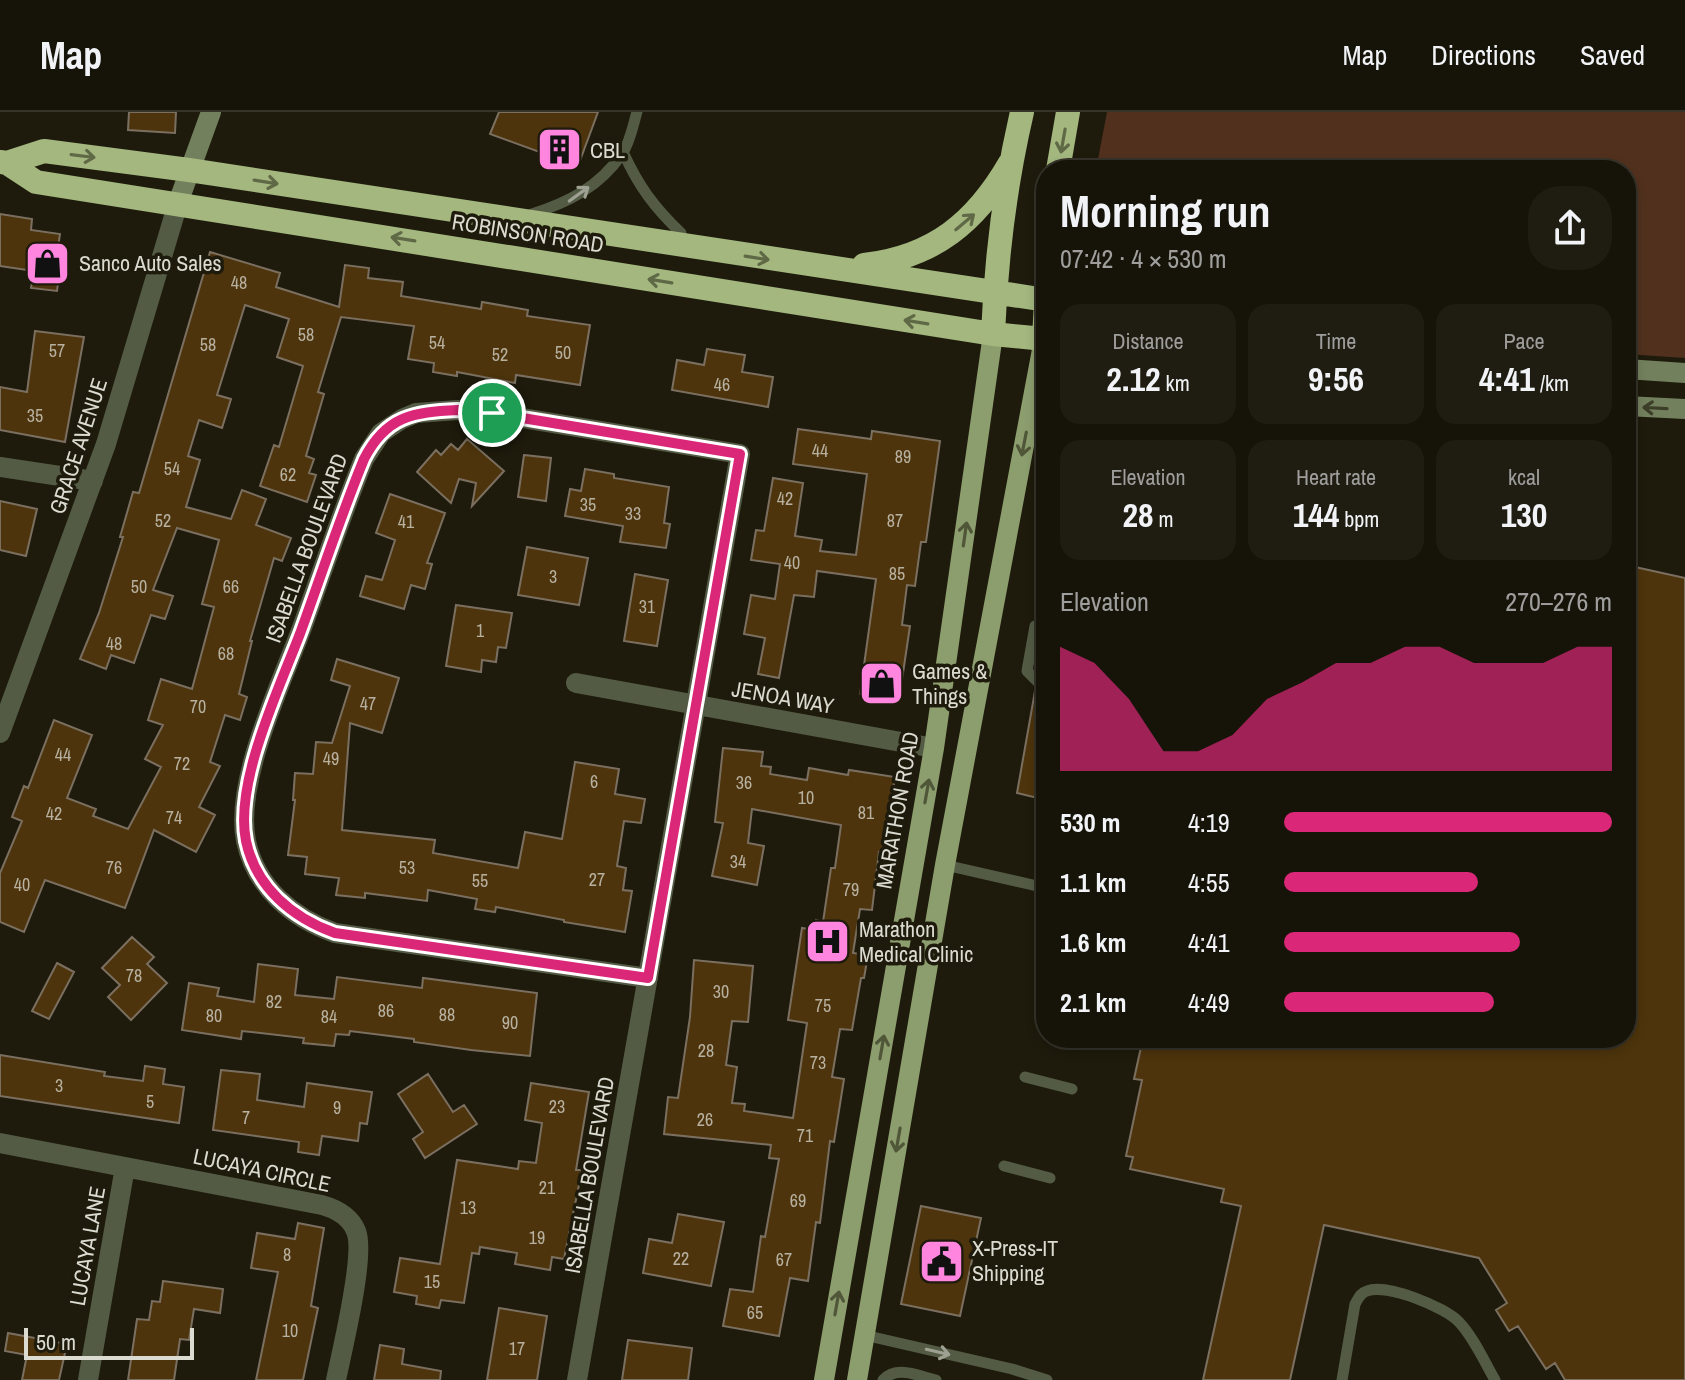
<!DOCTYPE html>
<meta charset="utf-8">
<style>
:root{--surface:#161409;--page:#1f1d12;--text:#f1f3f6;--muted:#9e9e9c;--line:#35332a;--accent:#db2777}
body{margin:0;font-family:"Archivo Narrow",sans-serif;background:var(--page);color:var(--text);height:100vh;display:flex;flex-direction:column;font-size:30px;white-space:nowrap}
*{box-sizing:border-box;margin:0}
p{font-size:26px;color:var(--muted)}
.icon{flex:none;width:44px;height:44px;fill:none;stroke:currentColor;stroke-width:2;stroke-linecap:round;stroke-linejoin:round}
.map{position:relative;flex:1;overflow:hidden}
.drawer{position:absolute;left:1036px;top:48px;width:600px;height:888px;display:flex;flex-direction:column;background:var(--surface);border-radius:32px;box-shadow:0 4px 12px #0003,0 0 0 2px var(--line)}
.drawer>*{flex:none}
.scale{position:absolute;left:24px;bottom:20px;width:170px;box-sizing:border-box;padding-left:8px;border:4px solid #dcdbd1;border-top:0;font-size:22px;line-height:28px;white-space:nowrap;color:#dcdbd1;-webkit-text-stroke:6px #1e1b0c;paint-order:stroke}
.pin{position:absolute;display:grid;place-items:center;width:68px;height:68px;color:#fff;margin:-34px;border:4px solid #fff;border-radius:50%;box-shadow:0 2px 8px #0007}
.round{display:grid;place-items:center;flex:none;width:84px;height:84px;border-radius:32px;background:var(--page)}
.overview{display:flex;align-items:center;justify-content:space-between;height:136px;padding:0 24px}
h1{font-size:44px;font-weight:800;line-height:60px}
.metrics{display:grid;grid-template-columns:repeat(3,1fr);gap:12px;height:136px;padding:8px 24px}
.metrics div{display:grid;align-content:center;border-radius:20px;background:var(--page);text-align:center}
.metrics b{font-size:34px;font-weight:800}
.metrics small{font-size:22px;font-weight:400}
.metrics p{font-size:22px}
.chart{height:224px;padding:16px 24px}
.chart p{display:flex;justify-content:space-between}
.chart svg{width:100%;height:144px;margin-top:8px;fill:var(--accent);opacity:.7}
ul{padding:0 24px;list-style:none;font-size:26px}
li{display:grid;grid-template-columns:128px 96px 1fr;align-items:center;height:60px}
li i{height:20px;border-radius:10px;background:var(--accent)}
header{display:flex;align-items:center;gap:48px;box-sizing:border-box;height:112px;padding:0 40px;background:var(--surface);border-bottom:2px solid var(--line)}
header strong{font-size:38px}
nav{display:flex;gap:44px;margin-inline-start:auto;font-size:28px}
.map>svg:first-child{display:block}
.green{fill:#51311e}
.building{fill:#4d340c;stroke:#7b6f60;stroke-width:2}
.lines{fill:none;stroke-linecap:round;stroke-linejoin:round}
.lane{stroke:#535b45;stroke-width:11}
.street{stroke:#535b45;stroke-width:20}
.secondary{stroke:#73805d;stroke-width:20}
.primary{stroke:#8c9d6e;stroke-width:20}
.highway{stroke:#a3b77f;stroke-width:24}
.oneway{stroke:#606946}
.oneway2{stroke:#9ea192}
.oneway3{stroke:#3c3e28}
.oneway4{stroke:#505638}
.route-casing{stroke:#fff;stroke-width:16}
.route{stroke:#db2777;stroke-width:10}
.labels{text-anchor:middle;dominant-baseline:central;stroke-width:7;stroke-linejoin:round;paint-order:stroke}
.number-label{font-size:18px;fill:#b8b1a0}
.poi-label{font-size:22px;fill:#dcdbd1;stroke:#1e1b0c;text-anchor:start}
.street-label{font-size:22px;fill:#dcdbd1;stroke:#1e1b0c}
</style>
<header>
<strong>Map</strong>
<nav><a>Map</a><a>Directions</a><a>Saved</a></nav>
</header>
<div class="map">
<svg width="1685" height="1268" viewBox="0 0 1685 1268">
<rect width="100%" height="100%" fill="#1e1b0c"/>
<!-- green -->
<path class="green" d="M1107,0h578v246l-59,-4v-184h-530z"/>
<!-- building -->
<path class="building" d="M129,0h47l-1,21 -47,-3z
M499,0h99l-20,54 -88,-32z
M0,102l32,5 -1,11 29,4 -3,20h5l-5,37 -26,-3 3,-17 -34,-5z
M210,140l70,21 -4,14 63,20 6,-42 24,3 -1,10 35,4 -2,14 80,13 1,-7 46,8 -1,6 63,9 -10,60 -64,-10 -1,8 -58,-11v4l-24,-4 1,-9 -26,-4 6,-33 -73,-9 -23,75 6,2 -18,62 8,3 -5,14 7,2 -9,27 -47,-16 14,-41 5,2 24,-81 -26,-9 12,-38 -44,-14 -28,90 14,4 -9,29 -23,-8 -11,36 12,4 -14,47 45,12 11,-29 24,9 -10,26 35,13 -9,23 -8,-3 -24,83h2l-13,53 8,3 -7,23 -15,-5 -15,47 10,4 -21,41 16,8 -19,37 -42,-22 -29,78 -80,-28 -21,52 -24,-10v-49l22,-52 -10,-4 12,-31 4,2 26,-68 38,15 -25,63 29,11 -3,7 35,13 33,-62 -16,-8 18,-34 -15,-5 13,-41 31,10 22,-82 -12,-3 17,-64 -42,-12 -24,62 20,6 -8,23 -14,-4 -17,48 -23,-8 -5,14 -26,-10 19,-46 24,-76h-3l13,-45 6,1z
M35,219l49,6 -19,105 -65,-12v-43l27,5z
M707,237l38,6 -3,17 31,5 -5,30 -96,-17 5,-30 27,5z
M798,317l73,10 1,-8 68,10 -14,101h-5l-6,44 -8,-1 -5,40 8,1 -11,74 -39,-6 16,-115 -59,-8 -3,26 -20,-2 -15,83 -21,-4 7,-36 -21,-4 7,-39 24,4 5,-35 -29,-4 5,-30 8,1 9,-53 30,5 -8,53 27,4 -2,11 36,4 11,-81 -74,-10z
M467,327l37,32 -32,35 4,-23 -17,-4 -8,24 -34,-31 19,-22 5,5 10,-11 7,6z
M524,343l27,3 -5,43 -28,-4z
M585,357l29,5v4l55,9 -5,36 6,1 -4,24 -46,-6 3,-16 -58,-10 5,-27 11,2z
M390,382l55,19 -18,50 5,1 -7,25 -14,-4 -7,24 -44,-13 6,-20 16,4 13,-40 -19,-7z
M0,389l37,8 -11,47 -26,-6z
M527,435l61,11 -9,47 -61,-10z
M1626,453l59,13v802h-120l-10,-17 -9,6 -28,-43 -9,5 -13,-21 11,-7 -28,-45 -155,-33 -34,155h-87l38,-174 -20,-4 3,-13 -94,-20 3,-12 -7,-1 16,-76 -8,-1 9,-41h483z
M635,462l33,6 -11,66 -33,-5z
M456,493l56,8 -6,35 -8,-1 -2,15 -14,-2 -1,12 -35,-6z
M337,547l62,19 -17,55 -32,-10 -8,107 93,10 -2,13 85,15 7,-36 37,7 13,-77 44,7 -4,25 30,5 -4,24 -17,-2 -7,45 9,2 -3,22 9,1 -7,41 -61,-10v-2l-68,-13 -1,5 -20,-3 2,-10 -49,-9 -1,11 -62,-8v5l-29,-3 3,-17 -34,-4 2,-17 -19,-2 7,-55h-2l2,-27 18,1 3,-32 16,1 18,-57 -19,-6z
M1035,579l11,7v102l-29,-7z
M723,636l40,4 -2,14 10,1 -1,7 37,6 2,-12 39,7 1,-5 46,7 -11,76 -5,-1 -7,58 -12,-1 -7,44 15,2 -4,23h-3l-9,52 -12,-1 -8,48 12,2 -10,63 -4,-1 -10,82 -4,-1 -8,59 -18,-3 -11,58 -56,-10 7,-37 23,3 8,-56 4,1 14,-78 -10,-1 2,-13 -107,-11 4,-37 10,1 12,-81 4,-57 59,6 -5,56 -16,-1 -6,44 11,2 -5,36 13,1 -1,7 49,7 14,-95 -19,-3 14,-92 12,2 2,-10 7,2 8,-54h4l6,-43 -89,-16 -4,34 16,3 -7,39 -45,-9 11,-53 -8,-1z
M132,825l22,20 -7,7 20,19 -36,37 -23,-23 12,-12 -18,-17z
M57,851l17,9 -25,47 -17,-8z
M258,852l40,5 -3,26 39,4 3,-22 85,11 1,-10 114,15 -7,63 -59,-6 -57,-8v-3l-64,-8 -1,4 -13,-1 -2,12 -31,-3 1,-5 -62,-7 -1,8 -59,-9 7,-47 30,5 -2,8 37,6z
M0,943l105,17 -1,4 39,5 2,-15 20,3 -2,15 21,3 -5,36 -179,-27z
M221,958l39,4 -3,26 47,7 3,-24 65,9 -5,32 -7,-1 -2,18 -36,-5 -3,19 -21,-3 1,-10 -86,-12z
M428,962l25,38 11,-7 13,19 -52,34 -12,-19 10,-7 -25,-38z
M531,971l58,9 -13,78h6l-18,89 -12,-2 -2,13 -35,-6 2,-11 -37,-6 -1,7 -7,-1 -8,50 -23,-3 -2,8 -23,-4 1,-8 -23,-4 6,-34 40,6 17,-104 61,9 1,-8 17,2 6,-40 -17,-3z
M921,1094l60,12 -21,98 -59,-12z
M678,1102l46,8 -13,64 -68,-13 6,-34 23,4z
M298,1111l26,5 -13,78 7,2 -15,72h-47l22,-108 -27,-4 6,-35 38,6z
M163,1169l60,8 -3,24 -26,-4 -5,31 -9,-1 -6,41h-46l9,-61 12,1 3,-19 8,1z
M499,1196l48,8 -10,64h-50z
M8,1221l59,11 -8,36h-37l5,-25 -22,-4z
M628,1228l64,8 -4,32h-66z
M380,1233l24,4 -2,15 39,7 -1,9h-66z"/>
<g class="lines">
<!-- lane -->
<path class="lane" d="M623,40c16,35 31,55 58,81l-1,11
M531,106l1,-4c37,-12 67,-27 90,-60 8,-11 11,-29 15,-42
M1035,514l-8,45 19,19
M945,753l101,23
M1025,965l47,12
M1004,1054l46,12
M864,1223l148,34 35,11
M883,1268c14,-15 35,-4 53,0
M1342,1268l13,-76c3,-5 5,-11 12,-13 19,-8 78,16 92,31 15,16 25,39 36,58"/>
<!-- street -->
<path class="street" d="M0,355l93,14
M576,571l358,65
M0,621l106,-289 72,-241
M0,1031l322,62c14,4 28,11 34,26 10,23 -14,119 -20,149
M88,1268l37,-213
M577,1268c54,-309 109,-618 163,-926l-248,-41 -34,-3 -42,3 -14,6 -21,14 -17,26c-22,54 -41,110 -61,166 -21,57 -69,156 -57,216 10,47 47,77 89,92l313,45"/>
<!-- secondary -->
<path class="secondary" d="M178,91l33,-91
M1626,257l59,4
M1626,294l59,3"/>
<!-- primary -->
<path class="primary" d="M824,1268l110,-632 59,-414
M857,1268l88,-515 99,-526"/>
<!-- highway -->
<path class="highway" d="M0,50l7,1 29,19 957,152 51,5 2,-38
M7,51l37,-12 145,19 857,130
M1058,58l10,-58
M864,153c70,-8 112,-43 146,-102
M993,222c3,-74 12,-149 29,-222"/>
</g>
<!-- one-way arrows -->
<defs><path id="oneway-shaft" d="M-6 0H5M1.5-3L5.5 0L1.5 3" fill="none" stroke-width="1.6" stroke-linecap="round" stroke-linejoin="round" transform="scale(2)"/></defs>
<g class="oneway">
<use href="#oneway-shaft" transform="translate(1063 29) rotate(100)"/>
<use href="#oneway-shaft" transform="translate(83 44) rotate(7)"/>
<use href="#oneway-shaft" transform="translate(266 70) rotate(9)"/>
<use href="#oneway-shaft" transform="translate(965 110) rotate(-40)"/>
<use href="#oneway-shaft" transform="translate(403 127) rotate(-171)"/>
<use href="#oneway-shaft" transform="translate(757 146) rotate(9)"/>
<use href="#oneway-shaft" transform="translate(660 169) rotate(-171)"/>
<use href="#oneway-shaft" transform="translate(916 210) rotate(-171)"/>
</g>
<g class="oneway2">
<use href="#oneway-shaft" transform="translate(579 82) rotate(-36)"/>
<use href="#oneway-shaft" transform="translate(938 1240) rotate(13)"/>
</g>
<use class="oneway3" href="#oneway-shaft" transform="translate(1655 296) rotate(-177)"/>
<g class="oneway4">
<use href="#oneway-shaft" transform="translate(1024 332) rotate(101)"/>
<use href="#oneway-shaft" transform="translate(965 422) rotate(-82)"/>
<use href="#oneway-shaft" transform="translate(927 679) rotate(-80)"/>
<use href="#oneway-shaft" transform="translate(882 935) rotate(-80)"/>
<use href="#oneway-shaft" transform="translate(898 1028) rotate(100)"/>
<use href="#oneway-shaft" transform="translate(837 1191) rotate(-80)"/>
</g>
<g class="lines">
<defs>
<path id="route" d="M458,298l34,3 248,41 -92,524 -313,-45c-42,-15 -79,-45 -89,-92 -12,-59 34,-154 55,-210 21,-58 40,-116 63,-172 22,-43 49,-47 94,-49z"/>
</defs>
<!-- route casing -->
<use href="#route" class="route-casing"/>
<!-- route -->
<use href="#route" class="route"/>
</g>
<!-- icons -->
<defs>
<symbol id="building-square" viewBox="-11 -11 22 22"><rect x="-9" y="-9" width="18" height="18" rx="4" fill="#ff85df" stroke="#1e1b0c"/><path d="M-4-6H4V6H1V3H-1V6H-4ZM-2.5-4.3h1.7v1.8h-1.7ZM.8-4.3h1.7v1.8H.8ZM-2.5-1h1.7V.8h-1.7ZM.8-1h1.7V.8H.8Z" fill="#111"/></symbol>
<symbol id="shop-square" viewBox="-11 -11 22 22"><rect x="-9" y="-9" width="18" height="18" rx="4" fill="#ff85df" stroke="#1e1b0c"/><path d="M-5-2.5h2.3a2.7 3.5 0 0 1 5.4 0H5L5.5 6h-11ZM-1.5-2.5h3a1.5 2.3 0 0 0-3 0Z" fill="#111"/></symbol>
<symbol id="hospital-square" viewBox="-11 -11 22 22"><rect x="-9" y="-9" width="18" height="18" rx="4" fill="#ff85df" stroke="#1e1b0c"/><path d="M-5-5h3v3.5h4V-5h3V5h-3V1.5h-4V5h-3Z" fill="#111"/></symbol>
<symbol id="civic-square" viewBox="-11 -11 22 22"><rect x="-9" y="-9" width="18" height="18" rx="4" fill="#ff85df" stroke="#1e1b0c"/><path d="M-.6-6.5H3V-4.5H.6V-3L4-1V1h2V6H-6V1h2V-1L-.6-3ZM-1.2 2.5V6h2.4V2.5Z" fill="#111"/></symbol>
</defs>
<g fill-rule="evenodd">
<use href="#building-square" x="534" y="12" width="51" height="51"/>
<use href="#shop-square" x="22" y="126" width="51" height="51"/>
<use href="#shop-square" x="856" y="546" width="51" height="51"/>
<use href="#hospital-square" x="802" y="804" width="51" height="51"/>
<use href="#civic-square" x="916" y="1124" width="51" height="51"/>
</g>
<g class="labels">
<!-- number labels -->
<g class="number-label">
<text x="239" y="170">48</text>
<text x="306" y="222">58</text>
<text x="437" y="230">54</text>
<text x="208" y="232">58</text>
<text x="57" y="238">57</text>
<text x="563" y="240">50</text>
<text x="500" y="242">52</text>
<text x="722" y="272">46</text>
<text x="35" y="303">35</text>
<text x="820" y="338">44</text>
<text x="903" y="344">89</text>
<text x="172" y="356">54</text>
<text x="288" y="362">62</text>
<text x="785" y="386">42</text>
<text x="588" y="392">35</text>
<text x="633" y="401">33</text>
<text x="163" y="408">52</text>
<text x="895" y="408">87</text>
<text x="406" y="409">41</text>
<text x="792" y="450">40</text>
<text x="897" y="461">85</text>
<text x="553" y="464">3</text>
<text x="139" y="474">50</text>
<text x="231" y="474">66</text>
<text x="647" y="494">31</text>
<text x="480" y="518">1</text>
<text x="114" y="531">48</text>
<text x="226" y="541">68</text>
<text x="368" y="591">47</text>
<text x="198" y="594">70</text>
<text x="63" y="642">44</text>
<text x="331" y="646">49</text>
<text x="182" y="651">72</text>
<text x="594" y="669">6</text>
<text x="744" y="670">36</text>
<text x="806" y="685">10</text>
<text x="866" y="700">81</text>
<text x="54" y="701">42</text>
<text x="174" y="705">74</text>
<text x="738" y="749">34</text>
<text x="114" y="755">76</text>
<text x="407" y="755">53</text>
<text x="597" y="767">27</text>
<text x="480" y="768">55</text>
<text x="22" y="772">40</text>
<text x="851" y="777">79</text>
<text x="134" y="863">78</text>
<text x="721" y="879">30</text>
<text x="274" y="889">82</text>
<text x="823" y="893">75</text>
<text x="386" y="898">86</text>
<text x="447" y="902">88</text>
<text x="214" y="903">80</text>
<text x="329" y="904">84</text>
<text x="510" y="910">90</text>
<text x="706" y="938">28</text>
<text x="818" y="950">73</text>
<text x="59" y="973">3</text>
<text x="150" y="989">5</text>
<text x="557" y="994">23</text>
<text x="337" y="995">9</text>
<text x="246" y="1005">7</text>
<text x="705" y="1007">26</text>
<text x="805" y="1023">71</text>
<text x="547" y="1075">21</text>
<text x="798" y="1088">69</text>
<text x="468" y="1095">13</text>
<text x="537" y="1125">19</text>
<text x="287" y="1142">8</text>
<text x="681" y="1146">22</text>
<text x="784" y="1147">67</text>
<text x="432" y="1169">15</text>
<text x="755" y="1200">65</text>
<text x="290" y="1218">10</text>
<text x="517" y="1236">17</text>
</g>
<!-- poi labels -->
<g class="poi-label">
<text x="590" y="38">CBL</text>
<text x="79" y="151">Sanco Auto Sales</text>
<text x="912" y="559">Games &amp;<tspan x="912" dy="25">Things</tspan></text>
<text x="859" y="817">Marathon<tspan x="859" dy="25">Medical Clinic</tspan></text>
<text x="972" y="1136">X-Press-IT<tspan x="972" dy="25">Shipping</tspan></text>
</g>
<!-- street labels -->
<g class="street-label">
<text transform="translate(528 121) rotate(9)">ROBINSON ROAD</text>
<text transform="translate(78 334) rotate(-72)">GRACE AVENUE</text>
<text transform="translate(306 436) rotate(-70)">ISABELLA BOULEVARD</text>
<text transform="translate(783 585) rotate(10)">JENOA WAY</text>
<text transform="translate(897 698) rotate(-80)">MARATHON ROAD</text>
<text transform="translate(262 1058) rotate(12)">LUCAYA CIRCLE</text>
<text transform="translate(589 1063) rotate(-80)">ISABELLA BOULEVARD</text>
<text transform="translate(87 1134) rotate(-80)">LUCAYA LANE</text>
</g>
</g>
</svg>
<div class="scale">50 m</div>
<div class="pin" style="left:492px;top:301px;background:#1e9e55"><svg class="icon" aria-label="arrive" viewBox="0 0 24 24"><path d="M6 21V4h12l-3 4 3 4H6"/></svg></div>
<section class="drawer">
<div class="overview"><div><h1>Morning run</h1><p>07:42 · 4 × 530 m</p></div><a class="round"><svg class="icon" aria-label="share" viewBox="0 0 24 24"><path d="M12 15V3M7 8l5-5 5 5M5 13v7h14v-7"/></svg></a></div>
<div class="metrics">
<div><p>Distance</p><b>2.12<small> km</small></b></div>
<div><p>Time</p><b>9:56</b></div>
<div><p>Pace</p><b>4:41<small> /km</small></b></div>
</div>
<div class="metrics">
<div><p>Elevation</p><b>28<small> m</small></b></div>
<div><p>Heart rate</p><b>144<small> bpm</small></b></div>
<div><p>kcal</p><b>130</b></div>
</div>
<div class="chart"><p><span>Elevation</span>270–276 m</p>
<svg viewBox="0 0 160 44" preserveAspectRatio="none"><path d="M0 44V6L10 11L20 22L30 38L40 38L50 33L60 22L70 17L80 11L90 11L100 6L110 6L120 11L130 11L140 11L150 6L160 6V44z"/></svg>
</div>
<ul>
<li><b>530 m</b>4:19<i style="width:100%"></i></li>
<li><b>1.1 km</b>4:55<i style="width:59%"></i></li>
<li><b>1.6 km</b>4:41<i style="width:72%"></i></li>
<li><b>2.1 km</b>4:49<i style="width:64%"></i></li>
</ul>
</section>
</div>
